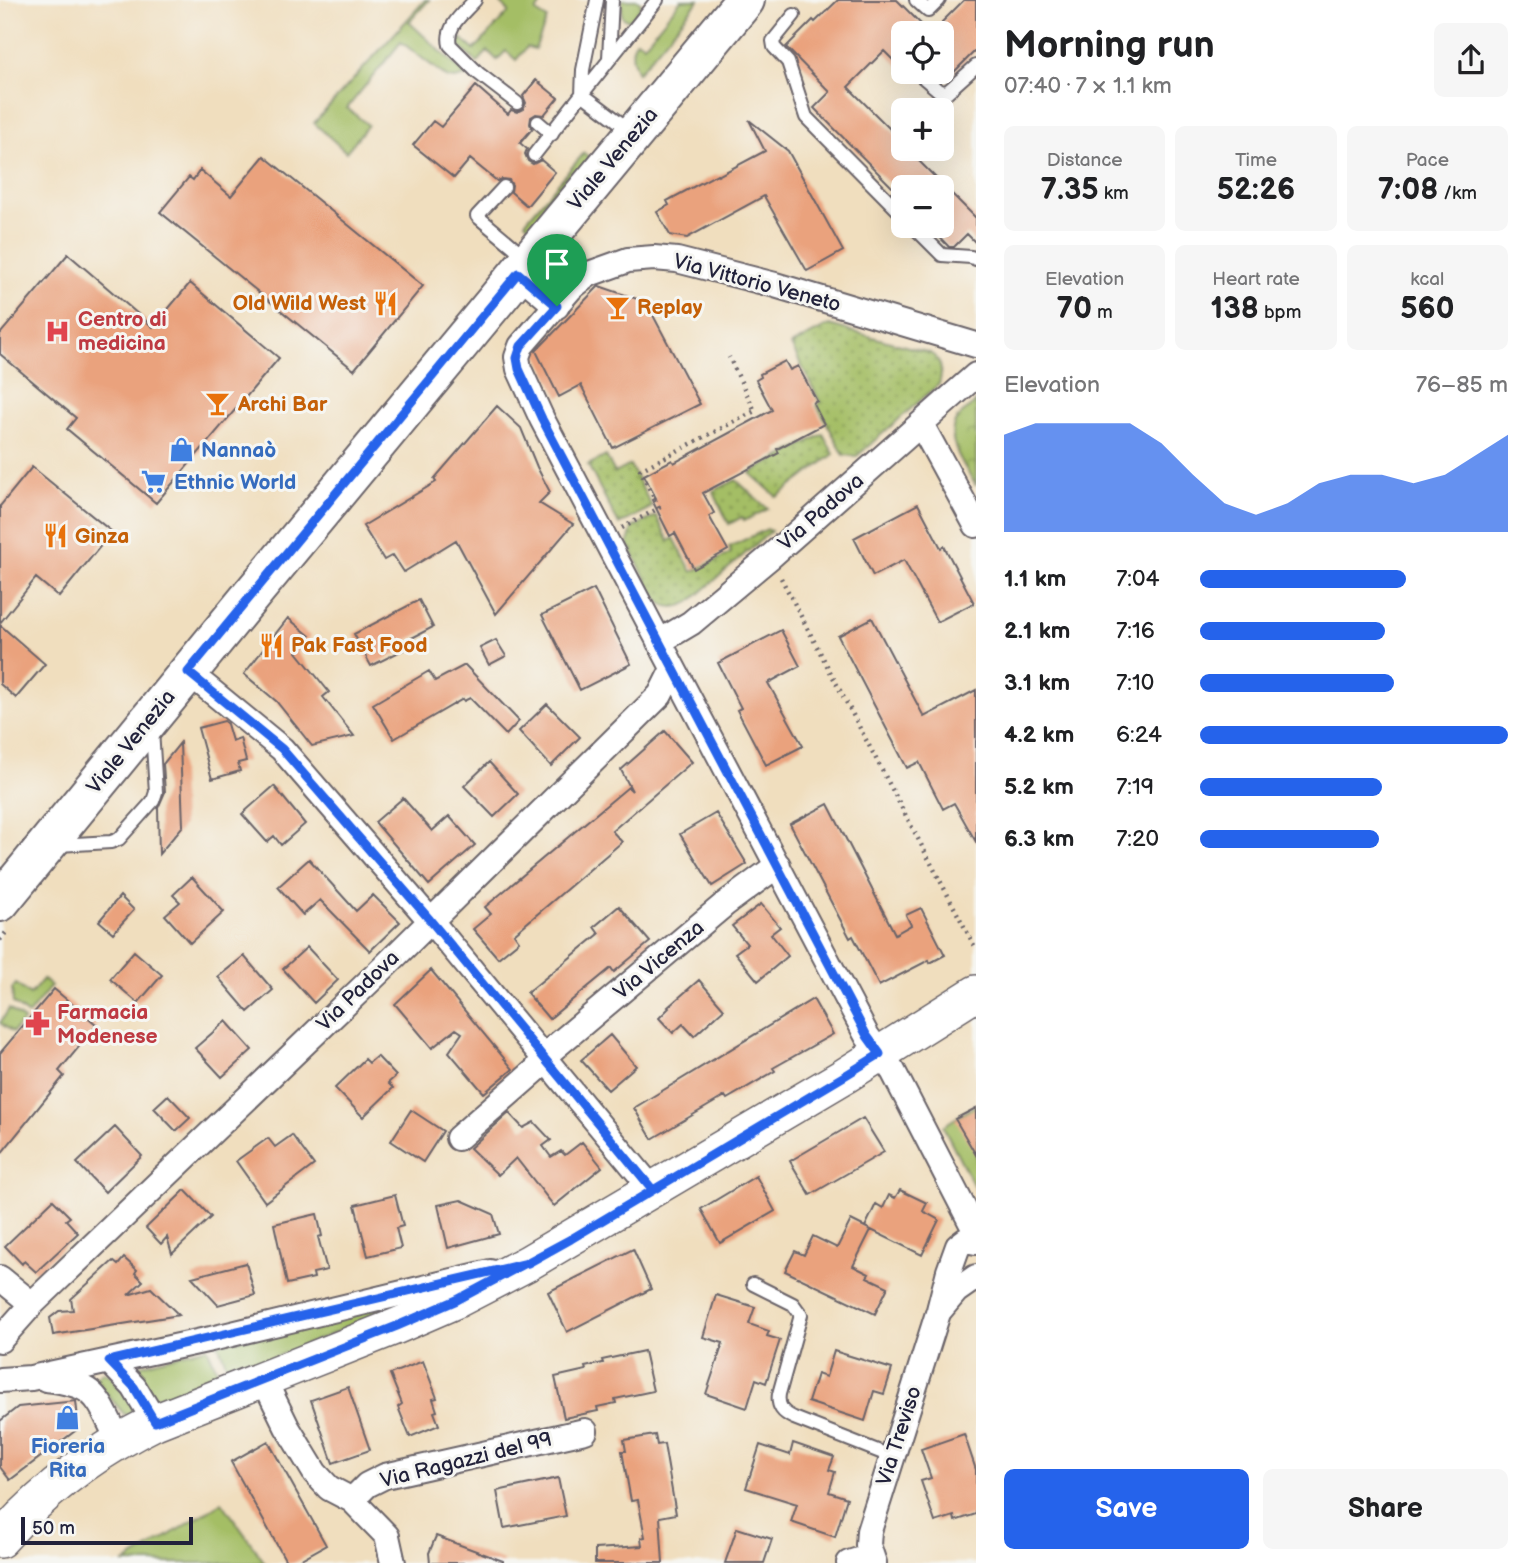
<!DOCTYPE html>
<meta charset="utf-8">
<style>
:root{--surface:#fff;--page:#f6f6f6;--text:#202124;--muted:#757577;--accent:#2563eb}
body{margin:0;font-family:"Balsamiq Sans",sans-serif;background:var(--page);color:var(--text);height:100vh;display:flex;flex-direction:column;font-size:26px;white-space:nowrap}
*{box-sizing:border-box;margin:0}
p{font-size:23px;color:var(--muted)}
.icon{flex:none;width:38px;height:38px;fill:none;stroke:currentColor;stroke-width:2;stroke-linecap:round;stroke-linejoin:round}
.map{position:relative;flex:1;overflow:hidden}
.panel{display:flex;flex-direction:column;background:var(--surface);width:560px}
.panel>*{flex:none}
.controls{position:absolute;left:891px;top:21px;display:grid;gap:14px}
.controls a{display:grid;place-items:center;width:63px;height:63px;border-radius:10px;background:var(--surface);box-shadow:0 7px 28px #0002;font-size:35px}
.scale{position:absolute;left:21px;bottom:18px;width:172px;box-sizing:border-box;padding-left:7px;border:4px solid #22223b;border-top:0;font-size:19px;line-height:24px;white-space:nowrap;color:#22223b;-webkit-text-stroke:5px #f6f6f2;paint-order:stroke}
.pin{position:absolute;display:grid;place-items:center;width:60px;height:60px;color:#fff;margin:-72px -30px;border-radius:50% 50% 50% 0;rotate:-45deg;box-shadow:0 0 7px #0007}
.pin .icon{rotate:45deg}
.round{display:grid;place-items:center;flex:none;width:74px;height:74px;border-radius:10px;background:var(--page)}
.head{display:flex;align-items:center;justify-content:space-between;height:119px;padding:0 28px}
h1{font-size:38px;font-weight:600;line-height:52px}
.stats{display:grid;grid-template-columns:repeat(3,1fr);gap:10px;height:119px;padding:7px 28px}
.stats div{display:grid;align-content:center;border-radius:10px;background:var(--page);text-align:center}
.stats b{font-size:30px;font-weight:600}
.stats small{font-size:19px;font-weight:400}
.stats p{font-size:19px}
.chart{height:196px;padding:14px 28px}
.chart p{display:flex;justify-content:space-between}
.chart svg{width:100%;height:126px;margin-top:7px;fill:var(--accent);opacity:.7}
.button{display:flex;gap:14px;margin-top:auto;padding:14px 28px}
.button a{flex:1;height:80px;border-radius:10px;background:var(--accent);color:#fff;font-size:28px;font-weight:600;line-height:80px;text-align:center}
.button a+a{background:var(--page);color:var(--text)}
ul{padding:0 28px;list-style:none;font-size:23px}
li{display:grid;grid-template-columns:112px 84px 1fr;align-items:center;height:52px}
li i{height:18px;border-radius:9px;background:var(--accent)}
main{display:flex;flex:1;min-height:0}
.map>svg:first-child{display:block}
.grass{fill:#a4be65;stroke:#637050;stroke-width:2}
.park{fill:url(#park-crowns);stroke:#637050;stroke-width:2}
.garden{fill:url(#garden-dots);stroke:#637050;stroke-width:2}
.building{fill:#eaa27d}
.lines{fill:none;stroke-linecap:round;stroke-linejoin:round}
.lane-casing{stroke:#6a6469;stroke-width:16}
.street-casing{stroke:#6a6469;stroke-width:28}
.secondary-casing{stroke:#6a6469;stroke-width:38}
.primary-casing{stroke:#6a6469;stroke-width:42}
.path{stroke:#6a6469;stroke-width:4.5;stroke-dasharray:2 5;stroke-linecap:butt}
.lane{stroke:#fff;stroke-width:12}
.street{stroke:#fff;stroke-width:24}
.secondary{stroke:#fff;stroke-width:35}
.primary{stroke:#fff;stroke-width:38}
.route-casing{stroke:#fff;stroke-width:14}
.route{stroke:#2563eb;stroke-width:9}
.labels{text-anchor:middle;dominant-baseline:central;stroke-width:6;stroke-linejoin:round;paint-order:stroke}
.street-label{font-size:21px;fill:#22223b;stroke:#f6f6f2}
.food-label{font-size:21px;font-weight:bold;fill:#c56008;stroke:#f6f6f2;text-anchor:start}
.health-label{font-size:21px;font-weight:bold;fill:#be3a42;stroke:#f6f6f2;text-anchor:start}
.shop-label{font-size:21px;font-weight:bold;fill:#366cbe;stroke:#f6f6f2;text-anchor:start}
</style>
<main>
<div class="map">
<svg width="976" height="1563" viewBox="0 0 976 1563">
<defs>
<pattern id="park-crowns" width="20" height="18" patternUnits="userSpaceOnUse" patternTransform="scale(1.75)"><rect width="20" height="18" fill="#a4be65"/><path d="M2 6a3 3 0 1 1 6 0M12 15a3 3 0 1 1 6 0" fill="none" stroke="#859a54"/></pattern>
<pattern id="garden-dots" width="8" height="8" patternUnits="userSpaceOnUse" patternTransform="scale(1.75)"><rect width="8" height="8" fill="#a4be65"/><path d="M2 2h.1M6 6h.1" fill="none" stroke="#859a54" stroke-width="1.8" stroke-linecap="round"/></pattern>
</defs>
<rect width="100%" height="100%" fill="#f6f6f2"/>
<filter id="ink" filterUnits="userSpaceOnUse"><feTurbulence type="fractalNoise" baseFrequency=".0143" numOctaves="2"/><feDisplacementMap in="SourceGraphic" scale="14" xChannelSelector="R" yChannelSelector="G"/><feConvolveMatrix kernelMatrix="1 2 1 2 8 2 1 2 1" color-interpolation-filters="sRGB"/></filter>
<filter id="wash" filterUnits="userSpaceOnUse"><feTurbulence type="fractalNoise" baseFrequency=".00686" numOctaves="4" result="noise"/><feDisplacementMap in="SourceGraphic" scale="28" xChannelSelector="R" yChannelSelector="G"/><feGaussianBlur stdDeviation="1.57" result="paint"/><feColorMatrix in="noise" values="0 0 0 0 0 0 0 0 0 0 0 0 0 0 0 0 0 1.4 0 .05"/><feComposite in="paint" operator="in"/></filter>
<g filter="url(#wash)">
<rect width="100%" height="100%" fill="#f0debe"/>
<!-- grass -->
<path class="grass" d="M425,0h4l-20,22 58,54 -12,3 -7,-1 -47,-36 -54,66 21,17 -22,27 -32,-29z
M498,0h45l-7,12 11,7 -12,30 -8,-2 -11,13 -10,-9 -9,9 -9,-9 -11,12 -18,-17v-5l2,-3 13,12 35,-38z
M622,0h16l3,3 -1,5 -9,11 -5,1 -4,-4z
M681,0h18l-61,73c-5,-10 -9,-24 -1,-33l7,5z
M584,153l6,5 -59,70 -6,-6z
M43,979l8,7 -23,29 -15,-12 -1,-14 4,-5 14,11z
M9,1009l15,11 -11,12 -13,-9z
M976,1105v85l-33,-64z
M418,1299l-187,76 -13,-31z
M207,1347l14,32 -59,23 -4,-1 -25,-34z
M103,1372l7,3 24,32 -5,8 -5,-1 -30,-35z
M222,1502l43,61h-140z"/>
<!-- park -->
<path class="park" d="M976,402v84c-9,-17 -31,-44 -21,-64 4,-8 14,-14 21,-20z"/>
<!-- garden -->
<path class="garden" d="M829,325l101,28c12,7 13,18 9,31l-82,72 -13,-1 -27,-50 3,-3 -29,-57z
M823,434l11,20 -57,43 -27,-24z
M606,456l9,17 15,-8 22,42 -33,18 -31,-60z
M736,480l32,29 -24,12 -2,-4 -13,7 -16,-33z
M656,516l13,25 5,-3 18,34 39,-19 -2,-6 38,-18 4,2 -81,71c-9,5 -19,7 -28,2 -9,-6 -28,-49 -34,-61l4,-15z"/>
<g id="blocks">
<!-- building -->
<path class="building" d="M838,0h59l33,33h-27v37l-19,-19 -36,36 50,50 5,7v5h4l69,69v25l-9,-9 -13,13h-5l-20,-21h13v-39h-50l-78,-79 16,-16 -44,-45 27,-27 2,2z
M964,0h12v50l-26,26 -8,-9v-45z
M536,80l22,18 -14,17 -8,-1 -5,3 -1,7 2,5 -12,14 7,6 -2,5 3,7 5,3 8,-4 14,12 -28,34 -16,-14 1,-7 -3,-5 -7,-1 -5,2 -27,-22 -16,19 -41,-33 20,-24 8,6 35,-41 32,28 3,-4 6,2 6,-3 3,-6 -3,-7z
M749,120l39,31 55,100 -36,20 -43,-75 -77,42 -17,-3 -13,-23 12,-7 -2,-4 50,-27 1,2 47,-25z
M264,156l159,130 -69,84 -194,-158 29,-35 4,3 7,-10 31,26z
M68,254l85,73 37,-44 89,75 -123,145 -89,-74 9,-11 -76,-64v-20z
M599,286l47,16 54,102 -87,44 -32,-63 -22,12 -23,-46z
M785,361l5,9 8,-4 19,35 -4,2 11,21 -47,25 2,4 -76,40 11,20 -5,3 19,34 -34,19 -19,-36 -5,3 -18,-36 4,-2 -12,-23 28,-15 2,3 98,-53 -16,-30 5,-3 -1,-3z
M497,406l24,22 16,39 13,25 -11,11 34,21 -77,90 -40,-74 -52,32 -11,-17 -9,5 -21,-34 73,-44 -2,-3z
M32,467l80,65 -53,65 -23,-19 -36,45v-117z
M918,504l23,44 3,-2 30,57 -37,19 -33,-62 -31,16 -19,-38z
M594,589l37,75 -51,26 -38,-75z
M419,600l14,27 -29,15 3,6 -36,18 -17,-32z
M288,618l22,18 -13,16 32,40 -6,5 31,39 -42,10 -36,-45 -32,-27z
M872,618l52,99 52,-27v152l-22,-39 -11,6 -24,-47 -12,6 -69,-132z
M0,625l45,39 -29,34 -16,-14z
M781,630l19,36 -32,17 35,63 -37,19 -29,-55 4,-2 -23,-45z
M496,640l10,16 -17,9 -9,-17z
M465,665l54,56 -13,14 -36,-37 -6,3 -1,-2 -69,40 -21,-35 56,-33 6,10z
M547,704l33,33 -29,29 -32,-35z
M224,721l3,3 5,17 8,-3 6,23 -8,2 2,8 -28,8 -14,-51z
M665,731l27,31 -80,69 10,11 -108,92 5,7 -21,17 -25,-29 18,-15 -6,-7 143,-120 4,4 -11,-21z
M180,743l3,83 -24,28 -1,-46 7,-16 -2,-28z
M489,762l29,32 -24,23 -30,-31z
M274,786l31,38 -24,21 -7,-9 -7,6 -25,-28z
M403,798l29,33 17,-15 26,29 -46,40 -54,-63z
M828,804l67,130 16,-9 -5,-10 15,-7 24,47 -15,8 -1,-3 -50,26 -26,-50 -3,2 -60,-114z
M716,813l31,51 -35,22 -32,-52z
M309,859l47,52 17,-16 27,27 -30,29 -50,-51 -17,15 -25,-28z
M192,877l32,35 -34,31 -25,-28 15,-13 -7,-7z
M120,896l14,14 -21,23 -14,-12z
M761,904l19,23 -9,7 17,22 -30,25 -23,-28 12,-9 -15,-18z
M619,906l31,36 -36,30 -3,-4 -62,51 -22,-26 72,-59 -5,-7z
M307,947l31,33 -24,23 -31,-34z
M134,951l28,24 -24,28 -28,-24z
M244,956l29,34 -25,22 -30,-35z
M431,970l82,99 -29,24 -35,-41 13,-19 -6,-4 -24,19 -37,-44z
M699,980l25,29 -30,27 -11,-12 -10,9 -14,-15 10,-10 -1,-1z
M54,989l43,36 -38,46 5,5 -64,79v-102z
M813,999l20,35 -60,34 2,3 -48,28 -2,-3 -73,43 -18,-31z
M226,1021l26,29 -30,27 -27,-29z
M610,1035l26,31 -28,24 -27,-30z
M377,1056l19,20 -8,7 5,5 -30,29 -28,-29 30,-29 4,4z
M168,1095l22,23 -14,13 -22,-23z
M976,1108v47l-21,-36z
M411,1110l32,21 -20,31 -32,-21z
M509,1113l14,15 11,-6 17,18 -8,6 8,11 10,-6 4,4 17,-13 20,25 -48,39 -38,-48 -18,17 -28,-27z
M863,1118l21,34 -74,43 -20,-34z
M115,1127l27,29 -37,36 -28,-29z
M292,1135l22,30 -49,37 -29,-41 32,-23 7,9z
M756,1176l19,35 -55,32 -19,-34z
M185,1190l26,27 -39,37 -5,-17 -6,7 -15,-16z
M900,1190l27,13 -4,8 16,9 -17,35 -57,-28 11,-23 7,4 6,-13 6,3z
M395,1195l8,31 -7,2 5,20 -33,8 -13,-51z
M53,1200l17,17 -4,3 12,13 -42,39 -12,-11 -2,3 -17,-18z
M461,1200l32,14 6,20 -51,14 -10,-43z
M317,1214l5,22 -4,1 9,33 -14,3 1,5 -27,6 -13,-60z
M851,1220l20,10 -18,36 16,8 -2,3 21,10 -13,27 -90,-43 10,-20 9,4 9,-19 24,12z
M633,1249l18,40 -84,43 -19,-40z
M124,1258l13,12 -2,3 8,8 -15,14 23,-7 28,27 -126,20 -3,-17 9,-7 14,-1 -2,-11 42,-38 5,4z
M246,1263l9,32 -37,10 -26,-28z
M716,1295l39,12 -6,17 20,7 -2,5 13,4 -14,43 -10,-4 -9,29 -41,-14 17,-51 -20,-6z
M644,1351l9,40 -38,8 1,4 -19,4 1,4 -34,7 -9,-41 31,-7 -1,-3 18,-4 -1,-3z
M834,1351l58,18 -8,25 -10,-3 -9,30 -57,-19 9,-28 9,3z
M423,1361l14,37 -4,1 4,12 -3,1 5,13 -29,12 -12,-30 4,-3 -12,-30z
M348,1387l22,63 -37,13 -22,-63z
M76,1401l3,27 -69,52 -10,-13v-46l18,-14z
M964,1434l12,36v44l-21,7 -1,-5 -19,6 -14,-41 10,-3 -10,-29z
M655,1435l2,10 7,-1 12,70 -16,3 3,46h-68v-14l47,-3 -1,-8 4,-1 -7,-37 -7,1 -9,-50h4l-2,-11z
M268,1441l58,104 -32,18h-7l-56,-101z
M793,1443l41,14 -5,13 6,2 -6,20 18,6 -12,39 -44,-15 6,-18 -51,-16 14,-43 30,10z
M558,1478l8,38 -62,12 -7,-37z
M737,1528l35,11 -8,24h-39z
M436,1536l67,25v2h-73l-1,-10z"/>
</g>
</g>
<g filter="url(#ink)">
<use href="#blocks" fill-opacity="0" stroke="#6a6469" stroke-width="2"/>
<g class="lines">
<defs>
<path id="lane" d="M475,0c-11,13 -30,26 -25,45l28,28 39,30
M916,0l12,11 11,-11
M794,15l-21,26 1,6 14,15 18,55 97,98
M609,58l3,-58
M918,73l21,18 8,1 29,-26
M582,94l75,-94
M582,94l1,-24 14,-70
M538,122l14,12
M534,155l48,-61 49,37
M504,187l-27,29 50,42
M913,226l29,29 29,2 5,2
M58,845l53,-3 8,-3 34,-38 3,-9 -4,-62
M753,1284l40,20 8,11 -22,79c-2,13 4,19 15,24l99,39"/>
<path id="street" d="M518,273l39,33
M976,345l-201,-60 -98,-25 -23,-2 -26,2 -39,14 -18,14 -50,58 -4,11 2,12 23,50 325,617 26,35 83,161
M921,424l55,101
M659,642l32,-19 79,-66 206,-182
M188,672l94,77 148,171 223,270
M458,1138l79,-69 6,-12 182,-153 53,-39
M0,1278l32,26
M940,1310l16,-19 20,-14
M0,1340l32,-36 347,-332 281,-277 13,-26
M109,1361l25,26 21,35
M46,1379c53,6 50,18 73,62
M0,1380l31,-2 180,-39 279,-67
M264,1380l23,47 28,46 14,15 23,12 35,36 6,27
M352,1500l15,-15 18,-9 200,-45
M849,1563l22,-7
M874,1563l-6,-18 1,-14 70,-221 10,-39 9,-25 8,-6 10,2"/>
<path id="secondary" d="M0,1540c43,-49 96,-89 155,-118l242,-96 60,-26 71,-37 318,-188 130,-82"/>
<path id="primary" d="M0,902l244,-298 501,-604"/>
</defs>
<!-- lane casing -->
<use href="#lane" class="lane-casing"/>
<!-- street casing -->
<use href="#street" class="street-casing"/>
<!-- secondary casing -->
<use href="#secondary" class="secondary-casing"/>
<!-- primary casing -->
<use href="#primary" class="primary-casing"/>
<!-- path -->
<path class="path" d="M622,528l37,-20 -19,-38 115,-59 -26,-54
M781,578l195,371
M0,940l8,-10"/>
<!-- lane -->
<use href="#lane" class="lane"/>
<!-- street -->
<use href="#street" class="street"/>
<!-- secondary -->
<use href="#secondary" class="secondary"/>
<!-- primary -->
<use href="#primary" class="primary"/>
</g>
</g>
<g class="lines" filter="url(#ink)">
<defs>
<path id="route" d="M557,306l-39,-33 -330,399 94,77 148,171 223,270 -82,49 -114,61 -60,26 -242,96 -21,-35 -25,-26 419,-98 43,-24 275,-164 34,-21 -13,-18 -325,-617 -23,-50 -2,-11 4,-12 36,-40"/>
</defs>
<!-- route casing -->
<use href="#route" class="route-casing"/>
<!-- route -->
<use href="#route" class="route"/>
</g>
<!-- icons -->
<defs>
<symbol id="restaurant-bare" viewBox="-9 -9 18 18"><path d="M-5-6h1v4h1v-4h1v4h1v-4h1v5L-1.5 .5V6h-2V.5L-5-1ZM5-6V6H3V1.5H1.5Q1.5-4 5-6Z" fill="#e8710a" stroke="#f6f6f2" stroke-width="2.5" paint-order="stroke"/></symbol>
<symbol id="bar-bare" viewBox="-9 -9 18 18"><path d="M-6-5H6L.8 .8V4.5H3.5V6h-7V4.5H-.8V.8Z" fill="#e8710a" stroke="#f6f6f2" stroke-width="2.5" paint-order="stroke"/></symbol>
<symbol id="hospital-bare" viewBox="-9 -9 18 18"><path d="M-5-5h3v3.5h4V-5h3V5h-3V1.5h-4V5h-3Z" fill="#e0444e" stroke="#f6f6f2" stroke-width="2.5" paint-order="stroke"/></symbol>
<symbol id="shop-bare" viewBox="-9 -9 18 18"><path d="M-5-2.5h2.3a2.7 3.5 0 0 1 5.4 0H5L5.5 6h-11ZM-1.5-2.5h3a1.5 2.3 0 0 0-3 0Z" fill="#3f7fe0" stroke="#f6f6f2" stroke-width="2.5" paint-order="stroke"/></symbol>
<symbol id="supermarket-bare" viewBox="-9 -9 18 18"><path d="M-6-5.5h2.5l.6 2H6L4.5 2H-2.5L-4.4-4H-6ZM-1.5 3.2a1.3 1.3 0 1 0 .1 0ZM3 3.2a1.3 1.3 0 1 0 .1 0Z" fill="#3f7fe0" stroke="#f6f6f2" stroke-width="2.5" paint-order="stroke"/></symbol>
<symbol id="pharmacy-bare" viewBox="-9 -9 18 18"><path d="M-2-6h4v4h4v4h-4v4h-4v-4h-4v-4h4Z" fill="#e0444e" stroke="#f6f6f2" stroke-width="2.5" paint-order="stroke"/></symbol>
</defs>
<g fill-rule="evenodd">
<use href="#restaurant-bare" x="368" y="286" width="35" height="35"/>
<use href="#bar-bare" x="600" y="290" width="35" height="35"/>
<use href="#hospital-bare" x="40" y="314" width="35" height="35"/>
<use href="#bar-bare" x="200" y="386" width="35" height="35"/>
<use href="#shop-bare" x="164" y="432" width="35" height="35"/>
<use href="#supermarket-bare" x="136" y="464" width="35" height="35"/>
<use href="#restaurant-bare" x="38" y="518" width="35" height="35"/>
<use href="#restaurant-bare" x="254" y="628" width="35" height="35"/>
<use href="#pharmacy-bare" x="20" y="1006" width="35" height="35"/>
<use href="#shop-bare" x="50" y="1400" width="35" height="35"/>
</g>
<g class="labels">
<!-- street labels -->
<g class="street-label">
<text transform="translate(613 159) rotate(-50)">Viale Venezia</text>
<text transform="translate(757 283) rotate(15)">Via Vittorio Veneto</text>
<text transform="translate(821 512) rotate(-41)">Via Padova</text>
<text transform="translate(131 742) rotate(-51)">Viale Venezia</text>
<text transform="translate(659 960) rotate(-40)">Via Vicenza</text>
<text transform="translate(358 991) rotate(-44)">Via Padova</text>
<text transform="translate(899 1436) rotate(-72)">Via Treviso</text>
<text transform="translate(466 1460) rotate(-14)">Via Ragazzi del 99</text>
</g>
<!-- food labels -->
<g class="food-label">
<text x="366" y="303" text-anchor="end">Old Wild West</text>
<text x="637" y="307">Replay</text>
<text x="238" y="404">Archi Bar</text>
<text x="75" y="536">Ginza</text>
<text x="291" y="645">Pak Fast Food</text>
</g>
<!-- health labels -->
<g class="health-label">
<text x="78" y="319">Centro di<tspan x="78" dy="24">medicina</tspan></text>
<text x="57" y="1012">Farmacia<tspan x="57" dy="24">Modenese</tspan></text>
</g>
<!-- shop labels -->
<g class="shop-label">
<text x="201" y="450">Nannaò</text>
<text x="174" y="482">Ethnic World</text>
<text x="68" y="1446" text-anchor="middle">Fioreria<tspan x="68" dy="24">Rita</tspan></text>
</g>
</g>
</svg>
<div class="controls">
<a><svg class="icon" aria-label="locate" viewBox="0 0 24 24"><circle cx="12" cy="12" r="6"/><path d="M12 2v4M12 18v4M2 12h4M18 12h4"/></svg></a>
<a>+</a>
<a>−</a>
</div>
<div class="scale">50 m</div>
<div class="pin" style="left:557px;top:306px;background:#1e9e55"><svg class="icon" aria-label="arrive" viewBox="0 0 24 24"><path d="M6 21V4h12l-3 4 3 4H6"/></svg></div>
</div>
<section class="panel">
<div class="head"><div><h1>Morning run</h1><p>07:40 · 7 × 1.1 km</p></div><a class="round"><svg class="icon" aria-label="share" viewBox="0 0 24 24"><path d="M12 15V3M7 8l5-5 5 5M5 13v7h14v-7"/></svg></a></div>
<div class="stats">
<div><p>Distance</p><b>7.35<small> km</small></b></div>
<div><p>Time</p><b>52:26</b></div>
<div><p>Pace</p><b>7:08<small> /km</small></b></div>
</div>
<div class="stats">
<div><p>Elevation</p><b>70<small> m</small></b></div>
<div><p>Heart rate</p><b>138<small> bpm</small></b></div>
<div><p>kcal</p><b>560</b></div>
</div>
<div class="chart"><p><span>Elevation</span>76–85 m</p>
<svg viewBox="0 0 160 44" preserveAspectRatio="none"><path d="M0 44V10L10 6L20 6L30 6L40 6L50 13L60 24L70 34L80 38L90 34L100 27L110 24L120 24L130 27L140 24L150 17L160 10V44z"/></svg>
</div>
<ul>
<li><b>1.1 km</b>7:04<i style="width:67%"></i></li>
<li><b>2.1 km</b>7:16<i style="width:60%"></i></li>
<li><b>3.1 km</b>7:10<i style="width:63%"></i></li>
<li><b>4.2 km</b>6:24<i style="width:100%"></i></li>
<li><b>5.2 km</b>7:19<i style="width:59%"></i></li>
<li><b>6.3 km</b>7:20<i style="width:58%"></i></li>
</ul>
<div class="button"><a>Save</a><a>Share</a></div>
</section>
</main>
